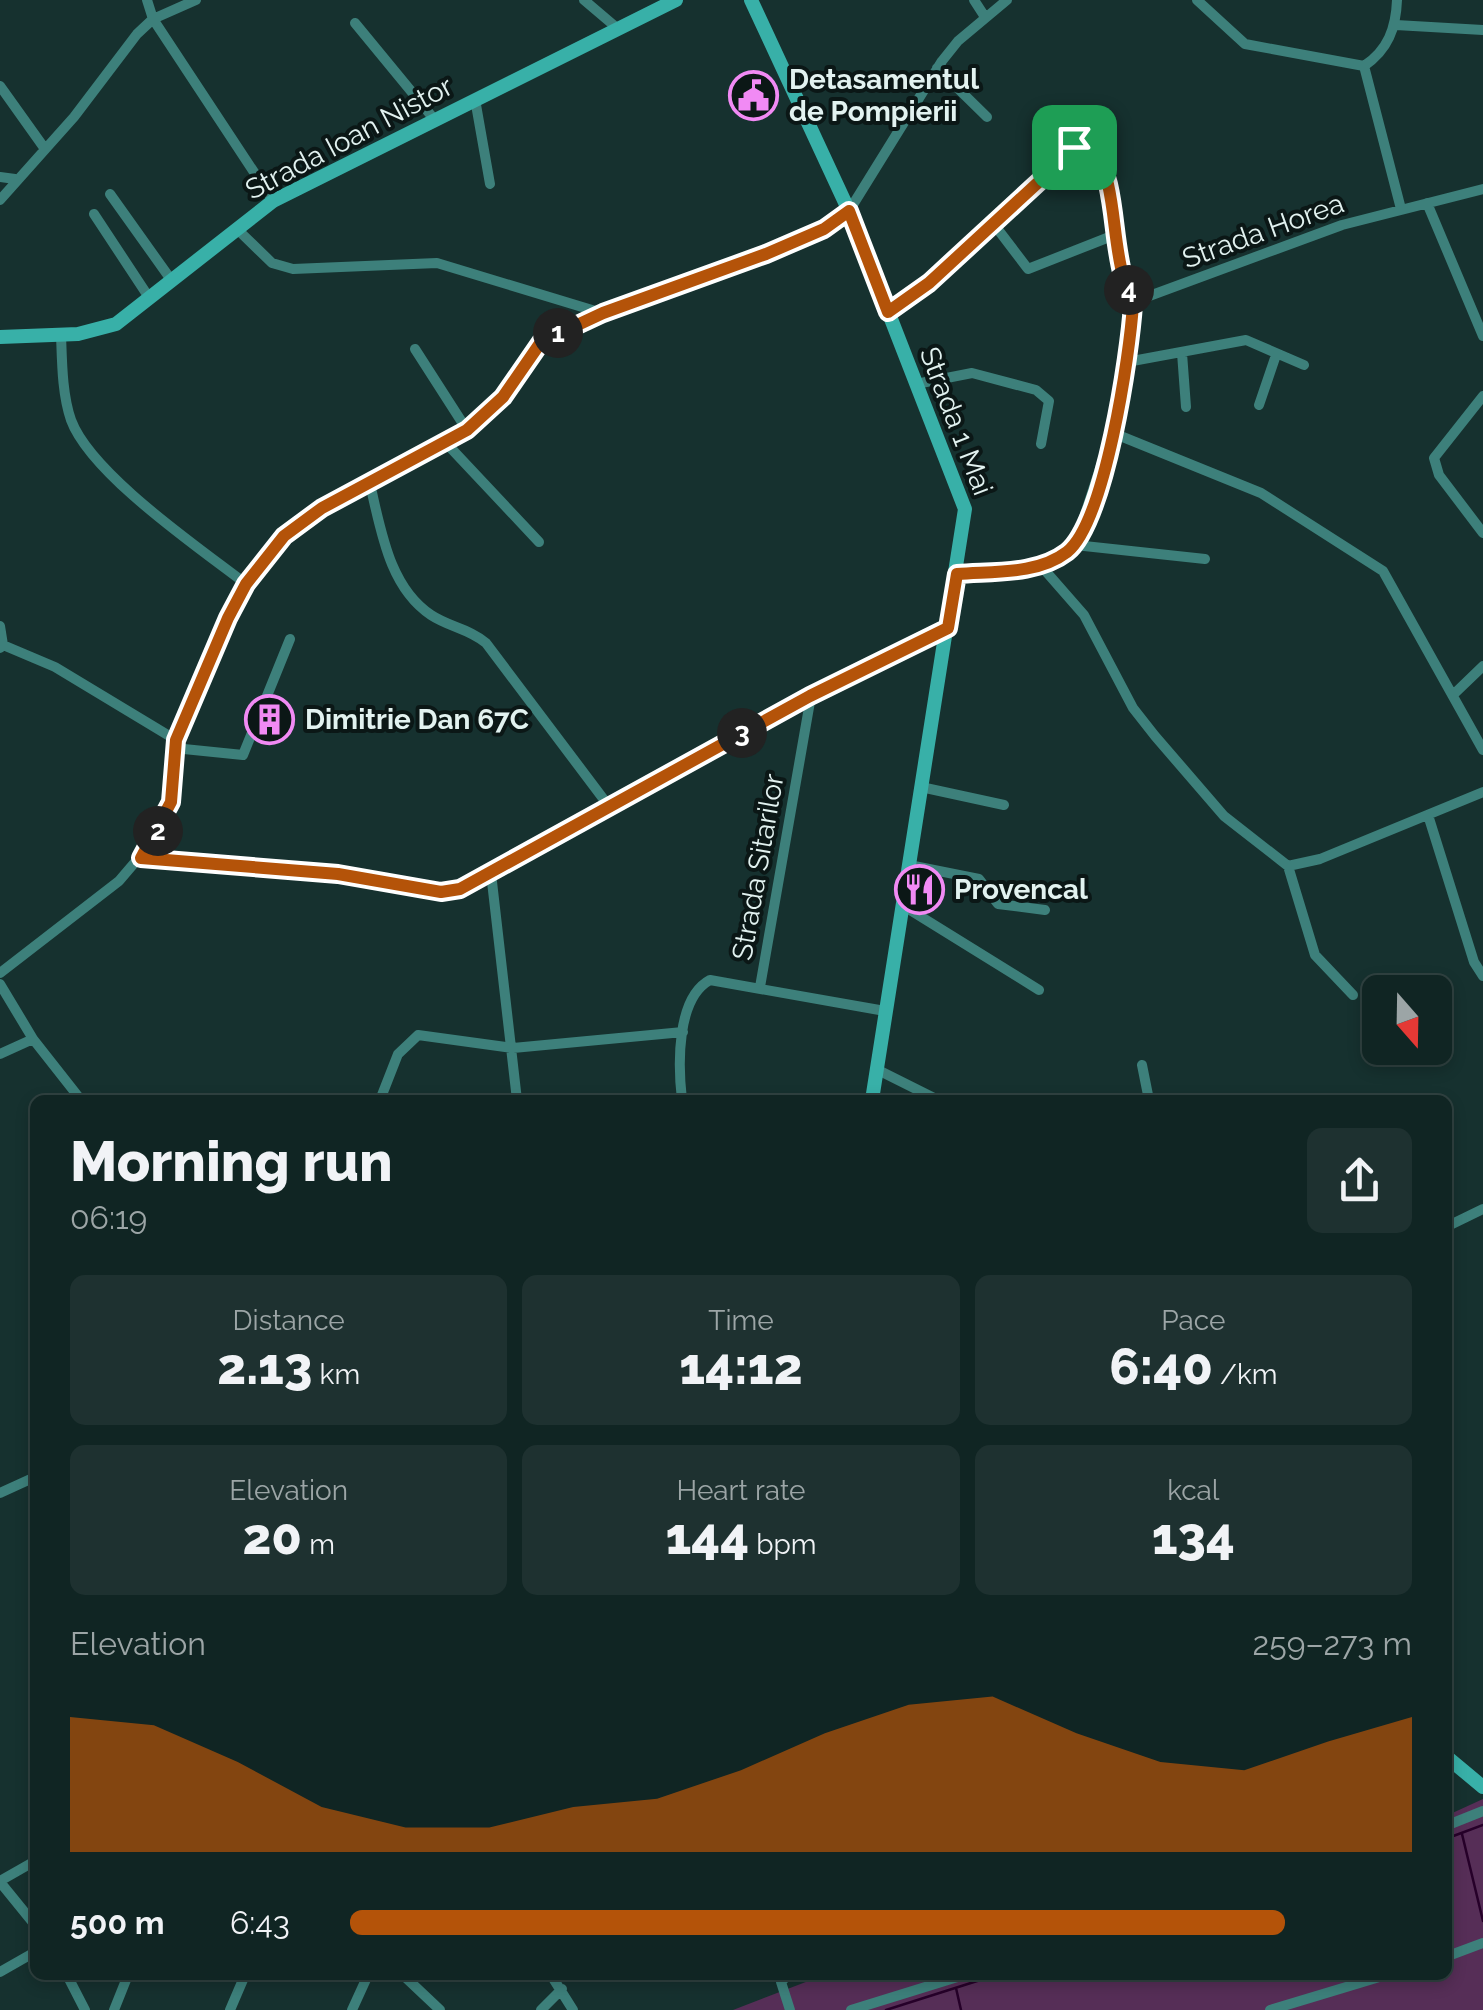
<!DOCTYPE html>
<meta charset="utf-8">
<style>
:root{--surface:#102523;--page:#1e3130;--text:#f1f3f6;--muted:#9ca5a6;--line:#304241;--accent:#b45309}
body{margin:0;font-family:Raleway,sans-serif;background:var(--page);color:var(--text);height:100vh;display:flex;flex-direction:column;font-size:38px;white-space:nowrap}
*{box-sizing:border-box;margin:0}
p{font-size:32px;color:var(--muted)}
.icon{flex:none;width:55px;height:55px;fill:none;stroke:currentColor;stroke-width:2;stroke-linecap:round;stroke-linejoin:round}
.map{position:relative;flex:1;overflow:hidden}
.side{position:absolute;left:30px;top:1095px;width:1422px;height:885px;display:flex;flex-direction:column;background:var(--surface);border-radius:15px;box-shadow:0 5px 15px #0003,0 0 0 2px var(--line)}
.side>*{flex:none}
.needle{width:65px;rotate:160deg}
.tools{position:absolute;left:1362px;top:975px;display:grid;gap:20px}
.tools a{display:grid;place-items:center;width:90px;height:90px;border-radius:15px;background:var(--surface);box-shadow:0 5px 15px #0003,0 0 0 2px var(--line);font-size:50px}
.pin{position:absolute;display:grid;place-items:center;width:85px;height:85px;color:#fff;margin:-42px;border-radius:20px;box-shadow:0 5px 15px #0006}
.km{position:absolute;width:50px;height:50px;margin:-25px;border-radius:50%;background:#222;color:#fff;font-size:28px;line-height:50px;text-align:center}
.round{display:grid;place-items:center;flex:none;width:105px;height:105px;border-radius:15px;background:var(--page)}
.head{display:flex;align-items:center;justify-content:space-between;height:170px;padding:0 40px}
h1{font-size:55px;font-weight:800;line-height:75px}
.metrics{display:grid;grid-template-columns:repeat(3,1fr);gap:15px;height:170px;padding:10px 40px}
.metrics div{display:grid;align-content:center;border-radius:15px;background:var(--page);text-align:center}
.metrics b{font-size:50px;font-weight:800}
.metrics small{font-size:28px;font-weight:400}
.metrics p{font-size:28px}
.chart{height:280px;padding:20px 40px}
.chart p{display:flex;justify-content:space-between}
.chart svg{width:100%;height:180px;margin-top:10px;fill:var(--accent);opacity:.7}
ul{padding:0 40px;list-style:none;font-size:32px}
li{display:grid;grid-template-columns:160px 120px 1fr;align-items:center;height:75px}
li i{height:25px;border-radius:12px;background:var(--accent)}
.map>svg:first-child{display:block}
.green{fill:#562e57}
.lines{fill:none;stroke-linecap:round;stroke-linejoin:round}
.stream{stroke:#260029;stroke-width:2.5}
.street{stroke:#3d807b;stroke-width:10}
.secondary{stroke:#38b0a8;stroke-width:14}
.route-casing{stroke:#fff;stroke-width:20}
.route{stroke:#b45309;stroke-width:12}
.labels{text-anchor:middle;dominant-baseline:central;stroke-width:8;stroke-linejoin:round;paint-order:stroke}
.poi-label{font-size:28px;font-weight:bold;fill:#e2f2f0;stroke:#0b1716;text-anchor:start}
.street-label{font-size:28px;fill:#e2f2f0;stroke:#0b1716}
</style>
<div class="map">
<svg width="1483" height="2010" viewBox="0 0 1483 2010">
<rect width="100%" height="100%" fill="#16312f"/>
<!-- green -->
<path class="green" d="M1483,1799v211h-750l91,-35h624v-160z"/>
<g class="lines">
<!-- stream -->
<path class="stream" d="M1462,1834l21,87
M1448,1838l35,-13
M956,1988l5,22
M886,2010l110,-35"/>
<!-- street -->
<path class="street" d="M147,0l6,19 120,182
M584,0l33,28
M974,0l11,17
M1197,0l48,44 119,22 37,143
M355,23l79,96
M1396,25l87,5
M1364,66c24,-16 32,-38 33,-66
M937,68l50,49
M0,86l45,63
M475,99l15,85
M0,177l15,2
M110,194l62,87
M0,200l74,-83 63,-83 16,-15 43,-19
M1427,203l56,133
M94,214l56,85
M993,223l35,46 89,-35
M237,229l35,34 21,6 144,-6 165,50
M888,312l41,-29 145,-136 12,-5c31,17 34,125 47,160
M61,334c1,27 1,60 10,86 20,54 127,127 175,164
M415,349l52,81
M1182,353l4,54
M1127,362l119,-22 58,25
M916,384l56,-11 64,17 13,11 -8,43
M1483,396l-49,62 5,17 44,58
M1259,405l17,-50
M1113,433l148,60 122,78 100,179
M446,443l93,99
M370,484c11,46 19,103 61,131 18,12 39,14 55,28l122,162
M1075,545l130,14
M1042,567l42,48 49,93 22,28 69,80 64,50 32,-7 163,-67
M957,574l85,-7 33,-22 47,-144 11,-99 209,-77 141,-36
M0,626l3,19
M0,648l3,-3 52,22 121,73
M1455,693l28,-27
M174,748l69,7 47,-116
M921,787l83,18
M1428,815l46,147 9,14
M141,858l197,16 103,18 18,-3 352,-193 136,-68
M909,865l70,14 19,25 47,6
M1288,866l27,89 38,40
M491,873l26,227
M902,905l137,85
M0,973l119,-92 35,-41 20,-51 2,-49 52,-122 18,-34 39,-48 38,-28 144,-78 36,-33 38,-55 62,-29 164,-59 57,-25 25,-18 93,-150 16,-20 49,-41
M0,984l33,55 48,61
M760,987l51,-291
M0,1054l33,-15
M1142,1065l7,35
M876,1069l62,31
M380,1100l18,-46 20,-19 95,13 170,-16
M682,1100c-4,-34 -6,-102 28,-120l175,31
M1448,1226l35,-17
M0,1493l35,-16
M1448,1825l35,-14
M0,1881l35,-20
M0,1882l35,43
M1448,1956l35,-13
M0,1972l35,-20
M67,1975l18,35
M403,1975l37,35
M551,1975l22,35
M788,1975l-7,7 9,28
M114,2010l14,-35
M230,2010l15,-35
M352,2010l16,-35
M541,2010l21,-21
M851,2010l113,-35
M1270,2010l116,-35"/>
<!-- secondary -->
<path class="secondary" d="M751,0l98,211 116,298 -93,591
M0,337l78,-3 38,-10 157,-123 403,-201
M1448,1758l35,29"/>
</g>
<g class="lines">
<defs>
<path id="route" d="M1081,143l11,1c25,41 19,87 31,132 3,9 10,19 10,28 -3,50 -28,218 -66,248 -30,23 -74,19 -110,22l-9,54 -138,68 -350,193 -19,3 -103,-18 -197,-16 30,-56 5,-62 52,-122 18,-34 38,-48 38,-28 145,-78 36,-33 38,-55 62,-29 163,-59 58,-25 25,-18 39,101 41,-29z"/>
</defs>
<!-- route casing -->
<use href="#route" class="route-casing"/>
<!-- route -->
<use href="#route" class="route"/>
</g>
<!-- icons -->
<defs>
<symbol id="civic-ring" viewBox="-11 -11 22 22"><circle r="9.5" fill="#0b1716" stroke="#f18af4" stroke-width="1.5"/><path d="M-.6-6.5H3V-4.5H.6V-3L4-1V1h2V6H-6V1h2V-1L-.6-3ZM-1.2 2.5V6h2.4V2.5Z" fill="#f18af4"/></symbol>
<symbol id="building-ring" viewBox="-11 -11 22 22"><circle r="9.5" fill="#0b1716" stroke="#f18af4" stroke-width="1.5"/><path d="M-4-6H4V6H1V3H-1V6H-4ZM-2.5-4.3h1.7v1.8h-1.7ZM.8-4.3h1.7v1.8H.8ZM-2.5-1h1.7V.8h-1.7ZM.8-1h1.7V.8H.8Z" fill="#f18af4"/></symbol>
<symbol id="restaurant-ring" viewBox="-11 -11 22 22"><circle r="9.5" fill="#0b1716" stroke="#f18af4" stroke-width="1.5"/><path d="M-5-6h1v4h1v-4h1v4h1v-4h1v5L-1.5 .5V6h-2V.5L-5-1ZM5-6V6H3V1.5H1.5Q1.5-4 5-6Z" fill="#f18af4"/></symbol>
</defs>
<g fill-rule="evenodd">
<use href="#civic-ring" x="726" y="68" width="55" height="55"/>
<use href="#building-ring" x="242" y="692" width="55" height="55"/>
<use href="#restaurant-ring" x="892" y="862" width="55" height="55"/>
</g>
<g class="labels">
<!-- poi labels -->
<g class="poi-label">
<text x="789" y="79">Detasamentul<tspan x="789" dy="32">de Pompierii</tspan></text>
<text x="305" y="719">Dimitrie Dan 67C</text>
<text x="954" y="889">Provencal</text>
</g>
<!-- street labels -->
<g class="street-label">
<text transform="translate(349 138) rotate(-28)">Strada Ioan Nistor</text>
<text transform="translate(1263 231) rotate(-20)">Strada Horea</text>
<text transform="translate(956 421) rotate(69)">Strada 1 Mai</text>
<text transform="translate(758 867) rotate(-80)">Strada Sitarilor</text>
</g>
</g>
</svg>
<div class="tools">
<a><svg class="needle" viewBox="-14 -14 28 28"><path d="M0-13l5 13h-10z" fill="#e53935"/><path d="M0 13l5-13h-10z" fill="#9ca5a6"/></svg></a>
</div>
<div class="pin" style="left:1074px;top:147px;background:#1e9e55"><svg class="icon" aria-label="arrive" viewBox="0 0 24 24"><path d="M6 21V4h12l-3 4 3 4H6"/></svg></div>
<b class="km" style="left:558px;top:333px">1</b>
<b class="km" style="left:158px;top:831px">2</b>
<b class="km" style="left:742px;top:733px">3</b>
<b class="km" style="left:1129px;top:290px">4</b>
<section class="side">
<div class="head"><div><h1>Morning run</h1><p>06:19</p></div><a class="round"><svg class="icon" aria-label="share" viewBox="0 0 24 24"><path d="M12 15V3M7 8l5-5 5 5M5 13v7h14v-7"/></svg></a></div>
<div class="metrics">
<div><p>Distance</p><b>2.13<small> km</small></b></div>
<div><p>Time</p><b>14:12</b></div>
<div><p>Pace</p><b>6:40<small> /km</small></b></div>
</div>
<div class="metrics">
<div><p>Elevation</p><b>20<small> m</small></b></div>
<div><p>Heart rate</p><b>144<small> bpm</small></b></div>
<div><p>kcal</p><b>134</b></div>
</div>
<div class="chart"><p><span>Elevation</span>259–273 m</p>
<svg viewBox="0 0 160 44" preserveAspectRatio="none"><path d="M0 44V11L10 13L20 22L30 33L40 38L50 38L60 33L70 31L80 24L90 15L100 8L110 6L120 15L130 22L140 24L150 17L160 11V44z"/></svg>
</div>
<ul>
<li><b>500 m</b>6:43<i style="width:88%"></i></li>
</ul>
</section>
</div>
